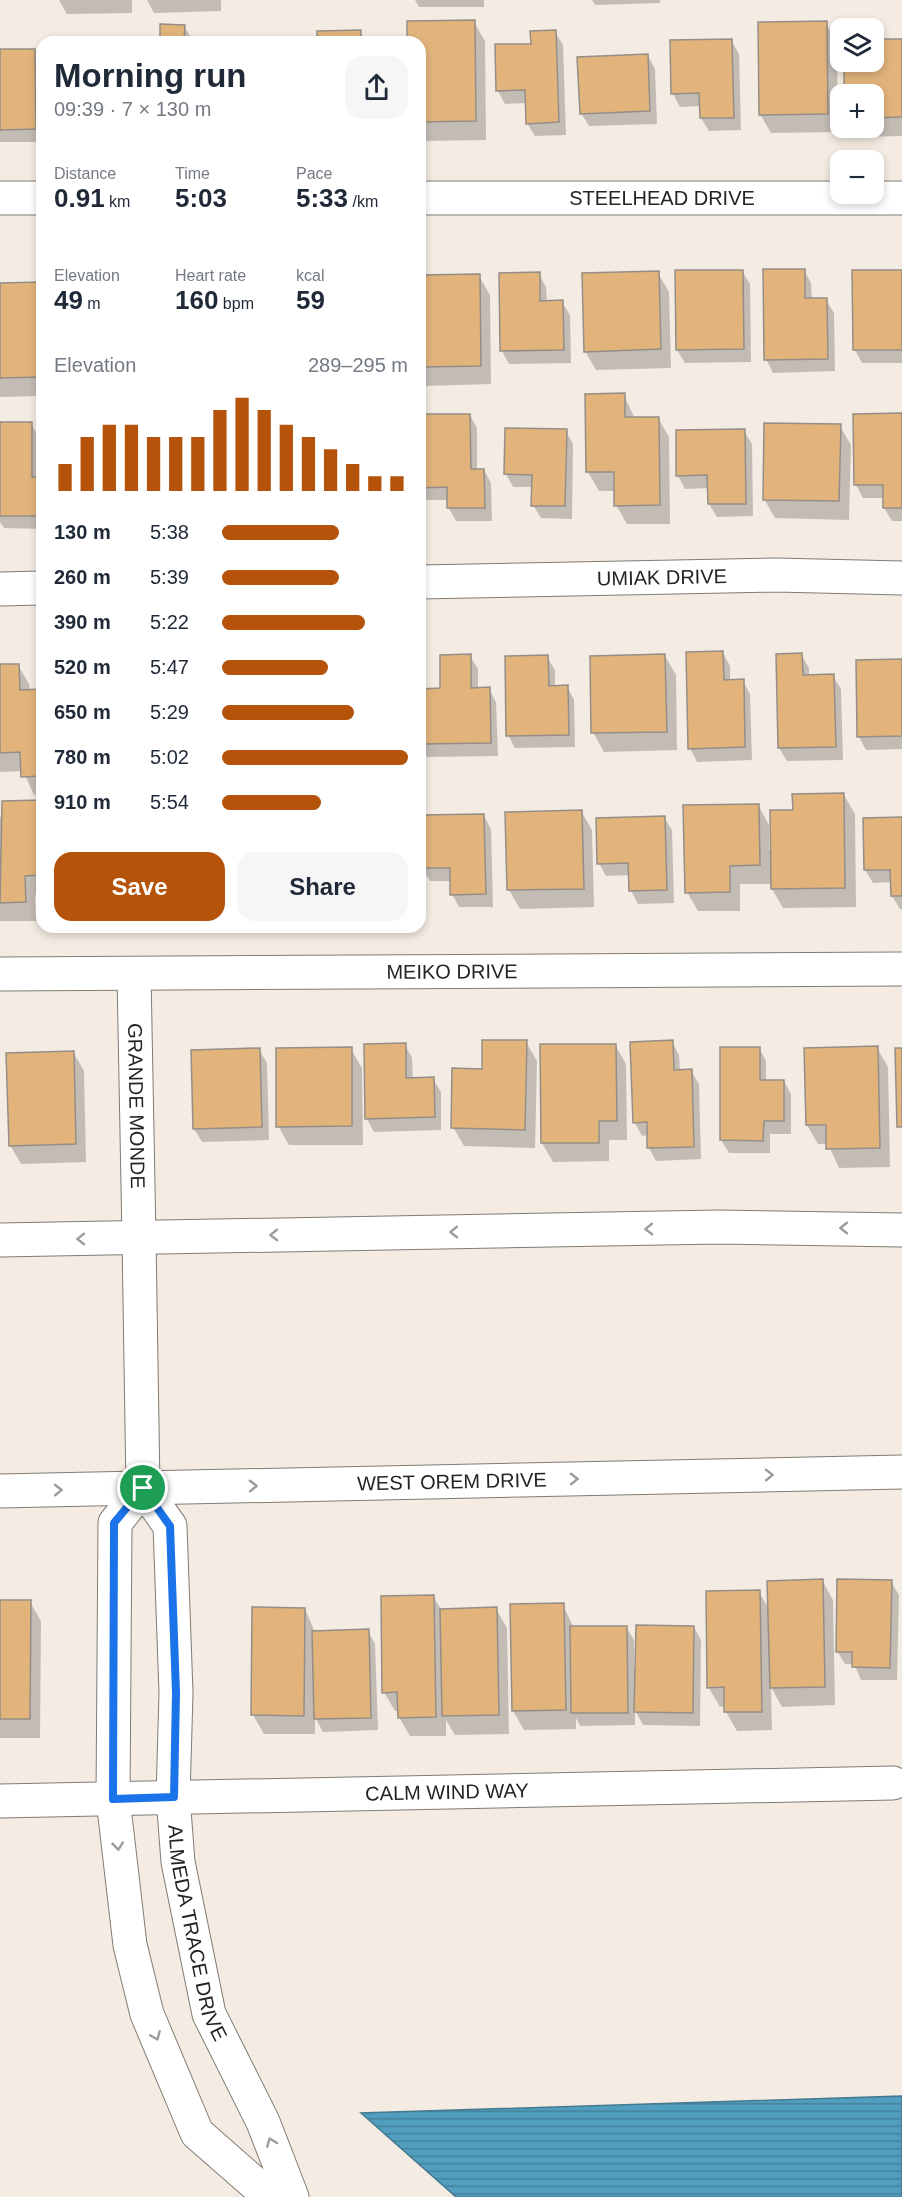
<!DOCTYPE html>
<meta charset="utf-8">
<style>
:root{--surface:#fff;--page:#f6f6f7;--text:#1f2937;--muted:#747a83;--accent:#b45309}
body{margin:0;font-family:Arial,sans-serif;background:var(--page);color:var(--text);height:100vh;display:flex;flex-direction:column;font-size:22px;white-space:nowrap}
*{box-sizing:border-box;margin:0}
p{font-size:20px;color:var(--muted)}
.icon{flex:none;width:33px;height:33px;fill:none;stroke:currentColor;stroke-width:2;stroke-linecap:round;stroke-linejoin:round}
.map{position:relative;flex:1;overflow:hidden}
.panel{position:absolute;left:36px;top:36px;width:390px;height:897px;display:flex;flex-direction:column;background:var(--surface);border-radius:18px;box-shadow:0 3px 9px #0003}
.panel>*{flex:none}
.controls{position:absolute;left:830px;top:18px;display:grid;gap:12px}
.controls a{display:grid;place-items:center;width:54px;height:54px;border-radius:12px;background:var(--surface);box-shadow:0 3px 9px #0003;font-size:30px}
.pin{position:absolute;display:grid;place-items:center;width:51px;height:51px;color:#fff;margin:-26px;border:3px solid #fff;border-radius:50%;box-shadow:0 2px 6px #0007}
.round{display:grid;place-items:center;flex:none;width:63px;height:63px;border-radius:18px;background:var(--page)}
.overview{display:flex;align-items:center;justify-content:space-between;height:102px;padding:0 18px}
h1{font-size:33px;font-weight:700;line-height:45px}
.stats{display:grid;grid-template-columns:repeat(3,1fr);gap:9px;height:102px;padding:6px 18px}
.stats div{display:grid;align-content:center}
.stats b{font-size:26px;font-weight:700}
.stats small{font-size:16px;font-weight:400}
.stats p{font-size:16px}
.chart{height:168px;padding:12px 18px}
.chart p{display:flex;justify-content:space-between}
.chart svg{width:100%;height:108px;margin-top:6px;stroke:var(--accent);stroke-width:6}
.primary-button{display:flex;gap:12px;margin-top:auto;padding:12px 18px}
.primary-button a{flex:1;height:69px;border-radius:18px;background:var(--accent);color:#fff;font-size:24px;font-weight:700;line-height:69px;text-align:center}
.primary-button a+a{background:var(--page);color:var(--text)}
ul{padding:0 18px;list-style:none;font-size:20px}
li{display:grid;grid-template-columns:96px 72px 1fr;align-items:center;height:45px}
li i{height:15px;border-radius:8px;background:var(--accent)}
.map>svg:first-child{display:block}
.water{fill:url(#water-rules);stroke:#44798f;stroke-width:1.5}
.shadow{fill:#0003}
.building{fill:#e2b47c;stroke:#958e86;stroke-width:1.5}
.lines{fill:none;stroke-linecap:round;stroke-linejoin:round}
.minor-casing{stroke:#827b73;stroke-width:35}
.secondary-casing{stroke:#827b73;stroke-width:35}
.minor{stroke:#fff;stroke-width:33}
.secondary{stroke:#fff;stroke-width:33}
.oneway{stroke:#9d9c9b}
.route-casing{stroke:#fff;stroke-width:12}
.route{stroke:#1a73e8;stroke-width:8}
.labels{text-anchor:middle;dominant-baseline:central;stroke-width:4.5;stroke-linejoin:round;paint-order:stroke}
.street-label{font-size:20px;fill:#262420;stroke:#f4ece3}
</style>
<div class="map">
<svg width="902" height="2197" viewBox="0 0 902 2197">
<defs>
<pattern id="water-rules" width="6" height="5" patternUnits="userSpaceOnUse" patternTransform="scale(1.5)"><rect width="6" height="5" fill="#519ebf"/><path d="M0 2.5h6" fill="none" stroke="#43819b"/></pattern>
</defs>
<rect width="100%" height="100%" fill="#f4ece3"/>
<!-- water -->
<path class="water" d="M902,2096v101h-446l-95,-84z"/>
<!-- shadow -->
<path class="shadow" d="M59,0h73v13l-65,1z
M147,0h74v11l-67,2z
M415,0h69v7h-65z
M592,0h68v3l-65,2z
M474,22l11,19 1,99 -65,1 -1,-99h-11z
M826,23l11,19 1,90 -67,1 -11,-19z
M184,26l9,15 16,1h-48z
M360,32l6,10h-47z
M555,32l8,13 3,90 -31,1 -8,-13v-20l-22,1 -7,-13 34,-46z
M731,40l8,14 2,76 -32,1 -8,-13v-12l-21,1 -7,-13z
M902,40v96l-45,1 -6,-9h22v-34h-27l-1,-32h28v-21z
M0,51h35l7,12v79h-42z
M648,56l7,13 2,55 -68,2 -8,-13z
M804,270l7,13 1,17h14l8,13 1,58 -62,2 -7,-14z
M742,271l8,13 1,78 -66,1 -8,-13 -1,-78z
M854,272h48v91h-40l-7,-13z
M658,273l11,19 2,76 -75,2 -11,-19z
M539,274l7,13 1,15h15l8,13 1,48 -62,1 -7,-13z
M479,276l11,19 1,89 -67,2 -4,-8v-101z
M39,284l3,6v106l-42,1v-112z
M624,395l11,24 23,-1 11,19 1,87h-43l-11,-19 -1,-14h-16l-11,-19z
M470,415l7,13v42h7l7,13 1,38h-36l-8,-14v-7h-25l-3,-5v-79z
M902,415v106h-10l-8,-13v-10h-21l-7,-13z
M0,423l31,1 8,13 3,92 -38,-1 -4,-6z
M840,426l11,19 -2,75 -74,-2 -11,-19z
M566,431l7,13 -1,75 -31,-1 -8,-13v-18h-20l-7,-13z
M744,431l8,13 1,72 -36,1 -8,-13v-16l-24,1 -7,-13z
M723,653l7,13v15h13l7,13 2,66 -55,2 -7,-14z
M801,654l8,14v8h24l8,13 2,71 -56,1 -8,-13z
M470,656l8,13v20h11l7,13 2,54 -71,1 -7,-12v-55h22z
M665,656l11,19 1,75 -73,2 -11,-20z
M547,657l8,13v17l12,-1 7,14 1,47 -60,1 -7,-13z
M902,661v88l-36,1 -7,-13z
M18,665l11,19 1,7h12v104h-8l-11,-24 -23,1v-106z
M844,795l11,19 1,93 -73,1 -11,-19v-5h-32v27h-42l-11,-19 71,-87 11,20v25h3l22,-38z
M42,801v94h-7l1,26h-36v-104z
M581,811l11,19 2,77 -74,2 -11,-19z
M484,816l7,13 2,78h-34l-7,-13v-13h-22l-8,-13 -1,-51z
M664,817l8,13 2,73 -36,1 -7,-13 -1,-16 -24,1 -7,-13z
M902,818v91h-2l-8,-13v-14l-19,1 -8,-13z
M526,1042l11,19 -2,87 -71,-2 -11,-19 30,-57z
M672,1042l7,13 1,16h11l8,13 2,75 -45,2 -7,-13v-13l-7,1 -7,-13z
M405,1045l7,13 1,21h20l8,13v38l-67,2 -7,-13z
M615,1045l11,19 1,76h-18v21l-56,1 -11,-19z
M759,1048l7,13v20h18l7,13v40h-21v19h-41l-8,-13z
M877,1048l11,19 2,100 -51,1 -11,-24h-10l-11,-19 -1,-76z
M351,1049l11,19 1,77h-74l-11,-19z
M259,1050l8,13 2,77 -67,2 -8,-13z
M73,1052l11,19 2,91 -65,2 -11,-19z
M822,1580l11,20 2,105 -53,2 -11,-20 1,43 -35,1 -11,-19v-6l-6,1 -11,-19 50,-96 11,19z
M891,1582l8,13 -2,85h-36l-7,-16h-9l-8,-13z
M433,1596l9,15 54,-2 11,19 2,106 -54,1 -9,-15v16h-36l-11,-19v-6h-4l-11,-19z
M0,1601l30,1 11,19 -1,117h-40z
M563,1605l11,23 52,-1 8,13v29l60,-42 7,13 -1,86 -57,-1 -8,-15v15l-55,1 -4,-8v11l-52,1 -11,-19z
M305,1609l10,23 53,-1 7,13 3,86 -55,2 -8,-15v17h-51l-11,-19z"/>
<!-- building -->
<path class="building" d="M475,20l1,101 -56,1v-80h-13v-21z
M827,21l1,93 -69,1 -1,-93z
M160,24l25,1 -1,15 31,2h-75h20z
M361,30v12h-44v-11z
M556,30l3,92 -33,2 -1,-34 -29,1 -1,-47h36l-1,-13z
M732,39l2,79h-34l-1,-25 -28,1 -1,-54z
M873,39h29v78l-29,1v-24h-29v-32h29z
M0,49h35l1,80 -36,1z
M648,54l2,57 -70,3 -3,-57z
M763,269h42v29h22l1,61 -64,1z
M675,270h68l1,79 -68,1z
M852,270h50v80h-49z
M659,271l2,78 -77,3 -2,-79z
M540,272v29l23,-1 1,50 -64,1 -1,-78z
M480,274l1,92 -61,1v-92z
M40,282l1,95 -41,1v-95z
M625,393v24h34l1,88 -46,1v-34h-28l-1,-78z
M902,413v95h-19v-23h-29l-1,-71z
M420,414h50l1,55h13l1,39h-38v-21l-27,1z
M0,422h32v55h10v39h-42z
M764,423l77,1 -2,77 -76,-1z
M505,428l62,1 -2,77h-34l1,-31 -28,-1z
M745,429l1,75h-38l-1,-29 -31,1v-46z
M723,651l1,29 20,-1 1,68 -57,2 -2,-97z
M802,653l1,22 31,-1 2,73 -58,1 -2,-94z
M471,654v34l19,-1 1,56 -71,1v-55l20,-1v-33z
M665,654l2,78 -76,1 -1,-77z
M548,655l1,31 19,-1 1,50 -63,1 -1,-80z
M902,659v77l-45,1 -1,-77z
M0,664h19l1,26 22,-1v87l-21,1 -1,-25 -20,1z
M844,793l1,95 -74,1 -1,-79h23l-1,-16z
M42,800v75l-17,1 1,26 -26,1 2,-102z
M759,804l1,61 -30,1v26l-45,1 -2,-88z
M582,810l2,79 -77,1 -2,-78z
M484,814l2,80 -36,1v-27h-29l-1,-53z
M665,816l2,74 -38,1 -1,-28 -31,1 -1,-46z
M902,817v79h-11l-1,-26h-26l-1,-52z
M482,1040h45l-2,90 -74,-2 1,-60 30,1z
M673,1040l1,30 18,-1 2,78 -47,1v-26l-14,1 -3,-81z
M406,1043v35l28,-1 1,40 -70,2 -1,-75z
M540,1044h76l1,77h-18v22h-58z
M878,1046l2,102 -54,1v-24h-20l-2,-77z
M352,1047v79l-76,1v-79z
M720,1047h40v33h24v41h-20l-1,20 -43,-1z
M260,1048l2,79 -69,2 -2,-79z
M895,1048h7v79h-5z
M74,1051l2,93 -67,2 -3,-93z
M823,1579l2,108 -55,1 -3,-107z
M837,1579l55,1 -2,88 -38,-1v-15h-16z
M760,1590l2,122h-38v-25l-17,1 -1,-97z
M434,1595l2,122 -38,1 -1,-26 -15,1 -1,-97z
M0,1600h31l-1,119h-30z
M564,1603l2,107 -54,1 -2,-107z
M252,1607l53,1 -1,108 -53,-1z
M497,1607l2,108 -57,1 -2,-107z
M636,1625l58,1 -1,87 -59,-1z
M570,1626h57l1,87h-57z
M369,1629l2,89 -57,1 -2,-88z"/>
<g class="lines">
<defs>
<g id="minor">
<path d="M0,198h42"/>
<path id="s1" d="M420,198h482"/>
<path id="s2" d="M420,582l356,-7 126,3"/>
<path d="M0,589l42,-1"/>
<path id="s3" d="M0,974l902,-5"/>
<path id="s4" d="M134,974l5,264"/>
<path id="s5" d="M0,1801l893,-18"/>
<path id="s6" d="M270,2197l-73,-64 -50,-119 -17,-69 -17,-146 2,-276 28,-35 27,38 6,167 -3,104 5,65 31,152 54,108 29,75"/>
</g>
<g id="secondary">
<path d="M139,1238l4,250"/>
<path d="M0,1240l718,-13 184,3"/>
<path id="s7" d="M0,1491l902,-19"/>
</g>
</defs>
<!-- minor casing -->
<use href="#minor" class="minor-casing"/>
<!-- secondary casing -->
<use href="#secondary" class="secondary-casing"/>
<!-- minor -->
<use href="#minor" class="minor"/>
<!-- secondary -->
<use href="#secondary" class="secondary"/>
</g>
<!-- one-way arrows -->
<defs><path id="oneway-chevron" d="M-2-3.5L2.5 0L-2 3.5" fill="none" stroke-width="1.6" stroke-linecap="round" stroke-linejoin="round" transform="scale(1.5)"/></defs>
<g class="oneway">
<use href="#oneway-chevron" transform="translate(844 1228) rotate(-180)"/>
<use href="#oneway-chevron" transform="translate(649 1229) rotate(179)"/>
<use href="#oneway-chevron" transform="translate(454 1232) rotate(179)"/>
<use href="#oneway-chevron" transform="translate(274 1235) rotate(179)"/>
<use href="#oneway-chevron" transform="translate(81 1239) rotate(179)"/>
<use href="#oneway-chevron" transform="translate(769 1475) rotate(-1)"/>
<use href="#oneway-chevron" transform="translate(574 1479) rotate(-1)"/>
<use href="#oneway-chevron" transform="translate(253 1486) rotate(-1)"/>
<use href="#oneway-chevron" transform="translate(58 1490) rotate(-1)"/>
<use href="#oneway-chevron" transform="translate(118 1846) rotate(84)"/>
<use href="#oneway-chevron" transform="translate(156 2036) rotate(67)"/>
<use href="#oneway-chevron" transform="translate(271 2142) rotate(-111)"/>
</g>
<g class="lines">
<defs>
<path id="route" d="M143,1488l27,38 6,167 -2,104 -61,2 1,-276z"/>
</defs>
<!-- route casing -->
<use href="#route" class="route-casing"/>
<!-- route -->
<use href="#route" class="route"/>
</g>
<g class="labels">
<!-- street labels -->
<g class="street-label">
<text stroke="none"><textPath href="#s1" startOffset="242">STEELHEAD DRIVE</textPath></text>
<text stroke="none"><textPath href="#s2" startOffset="242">UMIAK DRIVE</textPath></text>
<text stroke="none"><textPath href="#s3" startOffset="452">MEIKO DRIVE</textPath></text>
<text stroke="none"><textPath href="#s4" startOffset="132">GRANDE MONDE</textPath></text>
<text stroke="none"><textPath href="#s7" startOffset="452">WEST OREM DRIVE</textPath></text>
<text stroke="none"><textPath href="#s5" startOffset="447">CALM WIND WAY</textPath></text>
<text stroke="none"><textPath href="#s6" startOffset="1221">ALMEDA TRACE DRIVE</textPath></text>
</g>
</g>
</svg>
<div class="controls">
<a><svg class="icon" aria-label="layers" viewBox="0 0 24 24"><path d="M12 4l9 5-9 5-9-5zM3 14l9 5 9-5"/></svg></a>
<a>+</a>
<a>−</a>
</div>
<div class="pin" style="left:143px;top:1488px;background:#1e9e55"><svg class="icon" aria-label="arrive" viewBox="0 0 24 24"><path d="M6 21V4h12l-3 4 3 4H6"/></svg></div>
<section class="panel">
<div class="overview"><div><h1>Morning run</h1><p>09:39 · 7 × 130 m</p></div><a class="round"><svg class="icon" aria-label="share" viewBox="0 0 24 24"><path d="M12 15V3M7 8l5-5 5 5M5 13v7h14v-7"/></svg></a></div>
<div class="stats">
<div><p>Distance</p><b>0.91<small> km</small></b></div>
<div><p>Time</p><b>5:03</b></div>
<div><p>Pace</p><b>5:33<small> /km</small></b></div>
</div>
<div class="stats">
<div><p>Elevation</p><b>49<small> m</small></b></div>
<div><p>Heart rate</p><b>160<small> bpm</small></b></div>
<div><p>kcal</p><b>59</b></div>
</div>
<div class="chart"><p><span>Elevation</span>289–295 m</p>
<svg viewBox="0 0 160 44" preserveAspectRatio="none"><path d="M5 44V33M15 44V22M25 44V17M35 44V17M45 44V22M55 44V22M65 44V22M75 44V11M85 44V6M95 44V11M105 44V17M115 44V22M125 44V27M135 44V33M145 44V38M155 44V38"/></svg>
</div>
<ul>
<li><b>130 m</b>5:38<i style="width:63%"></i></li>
<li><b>260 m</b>5:39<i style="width:63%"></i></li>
<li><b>390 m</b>5:22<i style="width:77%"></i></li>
<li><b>520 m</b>5:47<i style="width:57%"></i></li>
<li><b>650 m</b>5:29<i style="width:71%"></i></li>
<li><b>780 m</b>5:02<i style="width:100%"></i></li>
<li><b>910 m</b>5:54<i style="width:53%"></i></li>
</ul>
<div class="primary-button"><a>Save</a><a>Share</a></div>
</section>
</div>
